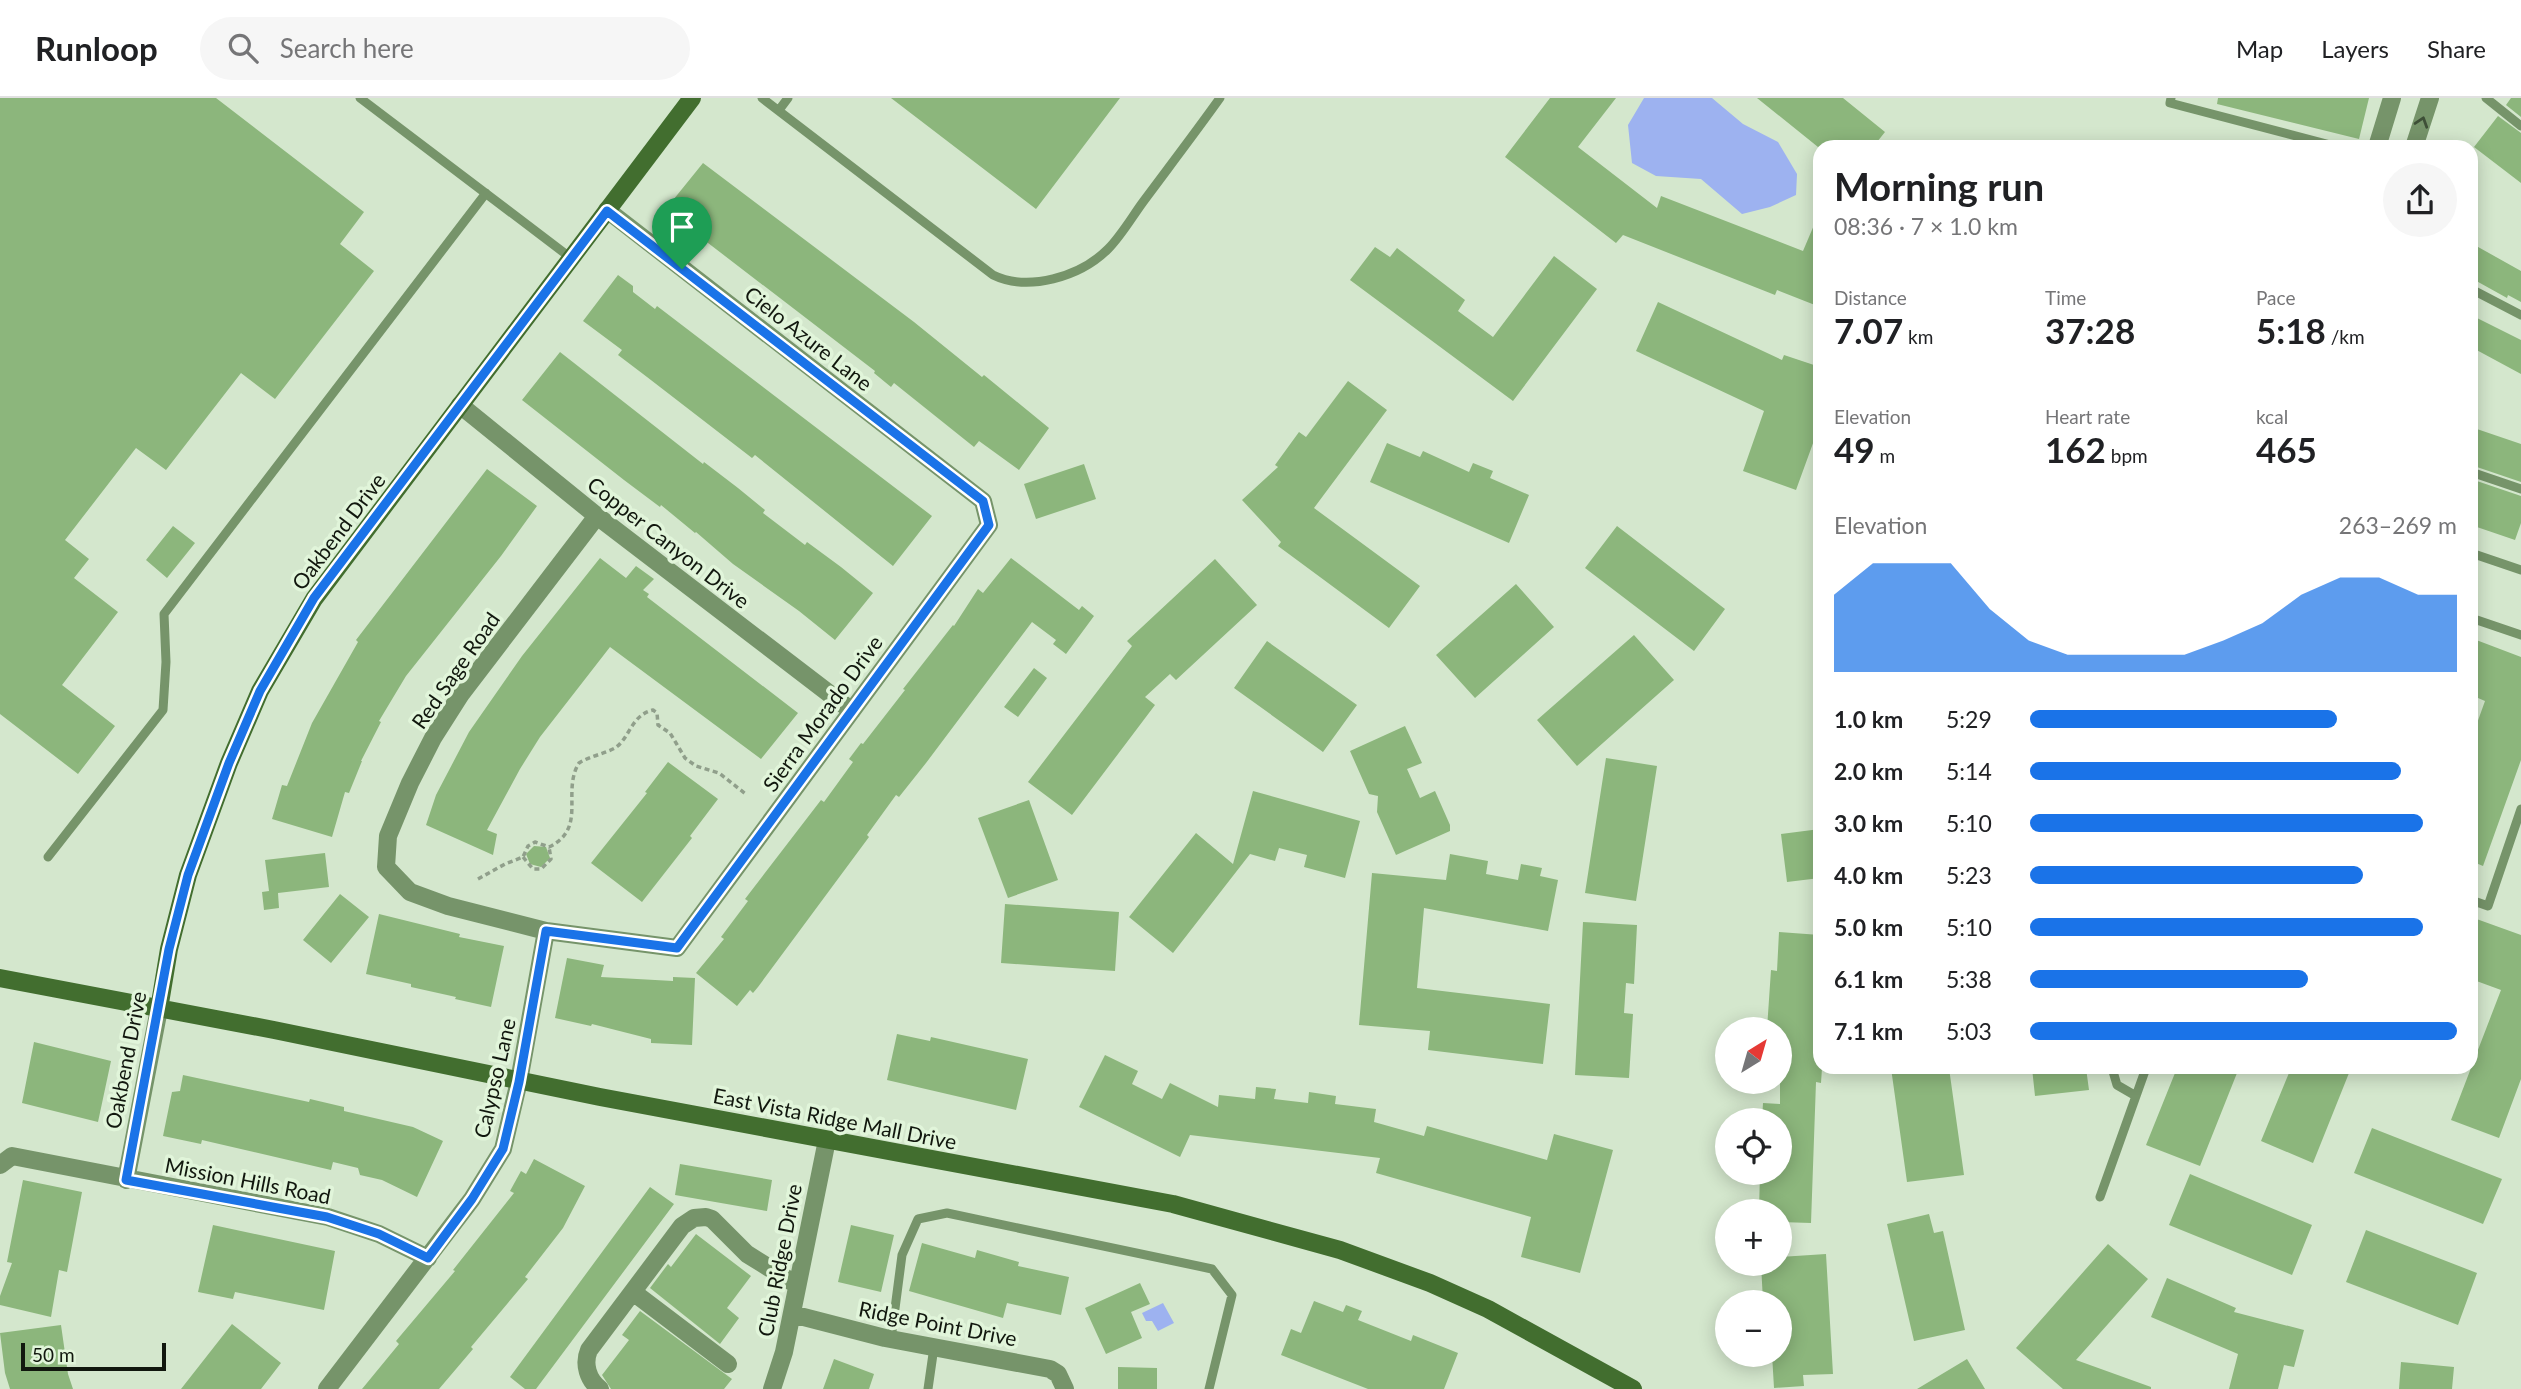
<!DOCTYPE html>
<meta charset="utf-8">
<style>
:root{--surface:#fff;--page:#f6f6f6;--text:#202124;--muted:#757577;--line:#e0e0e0;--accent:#1a73e8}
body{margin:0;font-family:Lato,sans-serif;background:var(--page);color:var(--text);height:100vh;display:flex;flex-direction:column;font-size:26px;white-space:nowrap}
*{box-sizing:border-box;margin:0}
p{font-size:23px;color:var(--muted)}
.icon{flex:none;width:38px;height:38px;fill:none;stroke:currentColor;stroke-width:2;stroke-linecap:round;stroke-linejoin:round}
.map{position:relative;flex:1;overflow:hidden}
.side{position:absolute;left:1813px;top:42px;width:665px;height:934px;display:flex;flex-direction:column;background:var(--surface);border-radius:21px;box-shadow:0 4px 18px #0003}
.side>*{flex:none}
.needle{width:46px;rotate:37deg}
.fabs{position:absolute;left:1715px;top:919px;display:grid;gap:14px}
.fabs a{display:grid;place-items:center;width:77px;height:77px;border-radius:50%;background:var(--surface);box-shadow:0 4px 18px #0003;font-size:35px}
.scale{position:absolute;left:21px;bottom:18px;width:145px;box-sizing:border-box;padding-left:7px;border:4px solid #11170e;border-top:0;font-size:19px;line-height:24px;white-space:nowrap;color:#11170e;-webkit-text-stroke:5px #e1f5da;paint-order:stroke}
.pin{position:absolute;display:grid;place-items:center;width:60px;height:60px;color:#fff;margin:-72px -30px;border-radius:50% 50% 50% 0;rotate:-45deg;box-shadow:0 0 7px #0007}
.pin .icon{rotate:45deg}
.round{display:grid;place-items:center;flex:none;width:74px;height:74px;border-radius:37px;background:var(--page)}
.summary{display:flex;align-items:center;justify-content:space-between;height:119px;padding:0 21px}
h1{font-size:38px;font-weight:700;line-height:52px}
.stats{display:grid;grid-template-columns:repeat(3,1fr);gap:10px;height:119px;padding:7px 21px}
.stats div{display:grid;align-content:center}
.stats b{font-size:35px;font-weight:700}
.stats small{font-size:19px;font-weight:400}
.stats p{font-size:19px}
.chart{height:196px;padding:14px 21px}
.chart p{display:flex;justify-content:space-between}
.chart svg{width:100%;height:126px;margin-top:7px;fill:var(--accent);opacity:.7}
ul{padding:0 21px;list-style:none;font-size:23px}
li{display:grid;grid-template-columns:112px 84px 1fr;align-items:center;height:52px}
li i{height:18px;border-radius:9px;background:var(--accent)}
header{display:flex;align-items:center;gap:42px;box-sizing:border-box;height:98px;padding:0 35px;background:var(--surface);border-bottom:2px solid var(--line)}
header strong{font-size:33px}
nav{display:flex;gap:38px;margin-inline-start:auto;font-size:24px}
.search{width:490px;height:63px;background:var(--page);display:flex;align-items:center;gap:18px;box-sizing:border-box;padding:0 24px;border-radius:38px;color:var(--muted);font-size:26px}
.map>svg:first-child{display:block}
.water{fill:#9db2f0}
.building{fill:#8cb67c}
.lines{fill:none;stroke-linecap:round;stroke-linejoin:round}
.path{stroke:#909f8b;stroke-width:3.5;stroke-dasharray:5 3.5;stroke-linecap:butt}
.lane{stroke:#76946a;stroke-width:9}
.street{stroke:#76946a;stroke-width:18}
.secondary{stroke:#426e2f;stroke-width:18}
.oneway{stroke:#3e4f37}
.route-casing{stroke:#fff;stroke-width:14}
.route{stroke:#1a73e8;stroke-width:9}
.labels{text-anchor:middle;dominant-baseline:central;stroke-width:7;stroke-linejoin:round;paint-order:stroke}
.street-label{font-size:21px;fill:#11170e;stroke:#e1f5da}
</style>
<header>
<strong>Runloop</strong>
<div class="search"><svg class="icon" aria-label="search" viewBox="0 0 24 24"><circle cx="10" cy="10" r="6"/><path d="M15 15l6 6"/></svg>Search here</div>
<nav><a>Map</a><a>Layers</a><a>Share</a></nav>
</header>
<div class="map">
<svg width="2521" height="1291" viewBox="0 0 2521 1291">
<rect width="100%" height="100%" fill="#d4e7cd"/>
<!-- water -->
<path class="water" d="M1644,0h68l31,26 35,18 19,32 -1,21 -26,12 -28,7 -41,-35 -45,-3 -24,-13 -4,-38z
M1163,1205l11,20 -16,8 -6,-10h-6l-4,-8z"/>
<!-- building -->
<path class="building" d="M0,0h216l148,114 -24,32 34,27 -99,128 -34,-26 -75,97 -30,-22 -71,92 24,19 -15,19 44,34 -56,73 53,41 -37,48 -78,-60z
M891,0h229l-84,111z
M1550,0h66l-38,49 79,61 4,-12 142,55 17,-40v96l-43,-17 -2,5 -152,-60 -7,8 -111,-86z
M1757,0h86l42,34 -12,15h-55z
M2218,0h151l-10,41 -142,-35z
M2511,0h10v19l-15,-12z
M2498,18l23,17v50l-47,-36z
M703,65l211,159 68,55 2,-2 65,53 -30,42 -40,-29 -5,6 -80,-64 -3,4 -17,-14 1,-2 -210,-161z
M2471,145l50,28v31l-13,-7 -1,3 -36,-20z
M1375,149l15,10 7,-9 68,52 -7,11 35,26 61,-81 43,33 -84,112 -163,-121z
M618,177l15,11v6l22,17 2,-3 275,210 -39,50 -138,-111 -3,3 -105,-81 -29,-22 4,-5 -39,-29z
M1658,204l124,58 2,-5 36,12v57l-24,66 -53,-19 21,-60 -128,-60z
M2471,217l50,25v34l-50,-27z
M560,254l143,112 1,-2 34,26 27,22 -2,3 42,32 2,-3 34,25 32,26 -38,47 -36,-29 -66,-47 -37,-32 -1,1 -34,-28 -1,2 -36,-27 -102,-80z
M1348,283l39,29 -73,98 106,78 -31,42 -111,-82 3,-4 -39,-42 36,-33 -3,-2 24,-33 7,5z
M2471,329l50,17v38l-50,-17z
M1387,345l33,14 3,-6 46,21 4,-9 20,8 -3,7 39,17 -20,48 -139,-61z
M1084,366l12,35 -60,20 -12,-35z
M487,371l50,37 -36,50 -95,120 -27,45 2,1 -20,39h1l-13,32 -4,-1 -13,45 -60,-18 10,-34 5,1 25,-63 46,-81 -2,-2z
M2471,381l50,17v27l-6,17 -44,-15z
M173,428l22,17 -28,35 -21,-18z
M1617,428l108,83 -31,42 -109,-83z
M600,460l26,20 10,-12 18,13 -11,11 6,4 -2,3 151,116 -37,46 -151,-112 -70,90 -20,32 -33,61 10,4 -4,21 -67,-30 10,-30 33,-63 53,-76z
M1011,460l68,52 3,-4 12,10 -28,38 -13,-10 3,-4 -24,-18 -106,141 -27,34 -3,-2 -29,40 2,2 -111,150 -5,6 -3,-3 -13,16 -41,-33 28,-34 -3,-2 27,-36 -3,-2 76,-99 3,2 29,-40 -4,-3 12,-16 2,1 42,-54 -2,-1 50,-64 1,1 24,-37 5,4z
M1215,461l42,46 -81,75 -6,-6 -25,23 10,8 -83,110 -44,-33 104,-136 -5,-5z
M1516,486l38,43 -79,71 -39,-43z
M1634,537l40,45 -97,86 -40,-46z
M2471,540l50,19v103l-38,106 -12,-5v-121l14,-39 -14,-6z
M1267,543l90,64 -34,47 -89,-64z
M1034,570l13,10 -29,39 -14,-10z
M1405,628l17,37 -15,6 13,29 15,-7 15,34v6l-54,24 -19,-43 1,-16 -9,-2 -19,-43z
M1606,660l51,8 -21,135 -51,-8z
M668,664l50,37 -28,37 2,2 -50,64 -51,-39 56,-70 -2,-1z
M1253,693l107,30 -15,57 -41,-11 3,-12 -28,-7 -4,13 -25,-7 -77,99 -44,-36 67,-84 37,31z
M1029,702l29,80 -50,18 -30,-80z
M1820,731v49l-33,4 -6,-48z
M534,748l12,1 4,11 -9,9 -11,-3 -4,-10z
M325,755l4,34 -51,6 1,15 -15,2 -2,-18 7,-1 -4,-31z
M1450,756l38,7 -2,13 32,6 3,-16 21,4 -2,8 18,4 -10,51 -124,-23 -7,80 133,16 -7,60 -115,-14 2,-19 -71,-6 13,-152 74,7z
M340,796l29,23 -38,46 -28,-23z
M1005,806l114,8 -4,59 -114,-8z
M379,816l81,20 -1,3 45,9 -13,61 -36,-8 1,-2 -45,-10v-3l-45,-10z
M2471,819l50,18v144l-22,59 -48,-18 50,-130 -30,-11z
M1583,824l54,3 -3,59 -8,-1 -2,30 9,1 -4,64 -54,-3z
M1779,834l41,3v133h2l-1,15 -5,-1 -5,141 -31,-1v-11h-21l1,-39h20v-52h-18l1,-17 17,1v-75h-13l4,-59 6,1z
M567,860l37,7 -3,12 72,4v-4l22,1 -3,67 -41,-2v-4l-59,-15 -1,2 -36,-8z
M897,936l33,7 1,-4 97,22 -12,51 -129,-30z
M34,944l77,19 -13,61 -76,-19z
M1105,957l33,16 -6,13 30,15 8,-16 48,24 1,-12 36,4 1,-12 20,2 -2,10 34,4 1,-11 27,4 -1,8 41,5 -2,13 50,14 3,-10 120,34 7,-26 59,16 -33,123 -59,-16 10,-40 -155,-44 4,-15 -190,-23 -10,22 -101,-50z
M1891,970h58l15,107 -57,7z
M2032,970h54l3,22 -54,6z
M2177,970h62l-39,98 -54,-21z
M2291,970h60l-38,95 -52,-22z
M183,977l126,27 1,-3 34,8v4l69,16 30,14 -26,56 -35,-17 -22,-5 -2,-7 -25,-6 -2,8 -129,-30 -1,4 -38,-8 9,-44 8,-1z
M2372,1030l130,51 -19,45 -129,-51z
M534,1061l51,27 -22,42 -38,49 3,2 -57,68 2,2 -34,40h-77l37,-45 -3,-3 59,-70 -2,-1 61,-77 -4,-2 11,-20 5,3z
M680,1066l92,16 -5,31 -92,-16z
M2190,1076l122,51 -20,50 -123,-50z
M23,1082l59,12 -15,80 -8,-2 -8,47 -51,-12v-9l12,-33 -5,-1z
M650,1089l24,17 -138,185h-11l-15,-12z
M1929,1116l5,19 9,-2 22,99 -51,11 -27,-117z
M213,1127l122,26 -11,59 -89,-18 -2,7 -35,-7z
M851,1127l43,10 -13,57 -43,-10z
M2366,1132l111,43 -19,52 -112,-43z
M696,1136l55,42 -24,32 12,10 -19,26 -70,-56 18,-24 3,3z
M922,1145l53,15 2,-8 42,12 -1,4 51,11 -8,38 -54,-12 -4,15 -94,-27z
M2108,1146l40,35 -72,81 75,27v2h-88l-47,-41z
M1826,1156l7,120 -30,1 1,11 -30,2 -2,-34h8v-52l-2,-2 -15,1 -2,-37h19v-7z
M2167,1180l69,30 -2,4 70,18 -10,37 -10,-2 -6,24h-49l9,-35 -87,-37z
M1140,1185l10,21 -19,8 11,26 -36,16 -21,-46z
M1314,1203l29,11 3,-7 16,6 -4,9 53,21 2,-6 45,18 -14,36h-76l-87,-34 10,-26 10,4z
M640,1213l92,68 -8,10h-113l-9,-14 27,-35 -7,-5z
M232,1226l49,39 -20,26h-80z
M61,1227l7,49 5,15h-63l-5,-16 -5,-40z
M834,1261l40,15 -5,15h-46z
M1967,1261l18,30h-68z
M2401,1264l53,5 -2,22h-53z
M1118,1269l39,1v21h-39z"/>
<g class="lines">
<!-- path -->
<path class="path" d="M523,759l10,12h8l10,-10 -2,-12
M478,781l27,-15 18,-7 5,-11 7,-4 14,5c39,-19 12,-55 30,-84 11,-7 25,-9 36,-15 15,-10 16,-33 38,-38l4,3 1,12 12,8 15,25 11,8 23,7 28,22"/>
<!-- lane -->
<path class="lane" d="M360,0l211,160
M762,0l231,177c35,17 87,2 115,-26 13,-13 24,-32 35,-47 26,-35 52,-69 77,-104
M2171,0l-1,5 168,44
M2486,0l35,28
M779,12l9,-12
M2471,191l50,26
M2471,374l50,17
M2471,455l50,17
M2471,520l50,17
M48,759l115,-147 3,-48 -2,-48 322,-421
M2471,802l17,6 33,-97
M2112,970l5,17 19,11
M2100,1099l46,-129
M891,1241l11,-84 16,-36 29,-6 265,56 20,26 -23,94
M928,1291l6,-42"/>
<!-- street -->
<path class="street" d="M2377,49l15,-49
M2414,49l16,-49
M460,307l137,111 255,195
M597,418l-136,178 -28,44 -23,45 -22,53 -2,31 24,25 38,14 98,25 131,17 312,-423 -6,-24 -376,-291
M0,1067l12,-9 316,61 51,17 49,24
M126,1082l33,-171
M633,1194l95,72
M792,1216l93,24 165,31 8,5 7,15
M327,1291l145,-190 31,-50 16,-68 27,-150
M600,1291c-12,-9 -17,-25 -11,-39l93,-124 12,-8 12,-1 6,2 35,35 50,31
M772,1291l12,-37 43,-212"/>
<!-- secondary -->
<path class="secondary" d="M0,880l274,52 326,67 573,107 167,46 90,33 58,26 145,80
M159,911l10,-60 19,-74 41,-112 31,-72 54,-92 378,-501"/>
</g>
<!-- one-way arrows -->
<defs><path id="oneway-chevron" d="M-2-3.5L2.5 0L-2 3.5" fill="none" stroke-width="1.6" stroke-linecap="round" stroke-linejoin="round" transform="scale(1.75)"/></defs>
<use class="oneway" href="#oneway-chevron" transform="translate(2422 24) rotate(-72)"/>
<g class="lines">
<defs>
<path id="route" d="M607,113l376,290 6,24 -312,423 -131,-17 -27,151 -16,67 -31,50 -44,59 -49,-24 -52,-17 -201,-37 43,-231 19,-74 41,-112 31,-72 54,-93z"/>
</defs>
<!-- route casing -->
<use href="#route" class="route-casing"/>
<!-- route -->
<use href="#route" class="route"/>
</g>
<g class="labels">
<!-- street labels -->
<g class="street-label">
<text transform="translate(809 240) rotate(38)">Cielo Azure Lane</text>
<text transform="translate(338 433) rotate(-53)">Oakbend Drive</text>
<text transform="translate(669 444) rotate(38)">Copper Canyon Drive</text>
<text transform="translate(455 572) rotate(-55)">Red Sage Road</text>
<text transform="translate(822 615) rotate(-54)">Sierra Morado Drive</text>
<text transform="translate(125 962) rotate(-79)">Oakbend Drive</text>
<text transform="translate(494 980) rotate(-77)">Calypso Lane</text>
<text transform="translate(835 1020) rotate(11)">East Vista Ridge Mall Drive</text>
<text transform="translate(248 1082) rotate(11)">Mission Hills Road</text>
<text transform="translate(779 1162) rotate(-79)">Club Ridge Drive</text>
<text transform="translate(938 1225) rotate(11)">Ridge Point Drive</text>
</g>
</g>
</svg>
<div class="fabs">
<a><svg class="needle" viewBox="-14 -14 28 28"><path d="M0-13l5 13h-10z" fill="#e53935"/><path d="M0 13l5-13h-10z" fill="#757577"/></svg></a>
<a><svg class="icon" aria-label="locate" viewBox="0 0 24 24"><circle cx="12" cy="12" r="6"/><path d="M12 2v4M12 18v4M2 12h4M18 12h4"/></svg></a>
<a>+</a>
<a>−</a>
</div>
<div class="scale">50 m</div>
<div class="pin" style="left:682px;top:171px;background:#1e9e55"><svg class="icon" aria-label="arrive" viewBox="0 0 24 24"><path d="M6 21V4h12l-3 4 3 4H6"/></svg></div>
<section class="side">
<div class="summary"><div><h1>Morning run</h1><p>08:36 · 7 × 1.0 km</p></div><a class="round"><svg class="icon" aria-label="share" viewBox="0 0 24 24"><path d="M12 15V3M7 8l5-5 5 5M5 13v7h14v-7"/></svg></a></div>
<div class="stats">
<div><p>Distance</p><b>7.07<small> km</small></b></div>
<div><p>Time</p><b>37:28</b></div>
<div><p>Pace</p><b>5:18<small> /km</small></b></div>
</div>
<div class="stats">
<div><p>Elevation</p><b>49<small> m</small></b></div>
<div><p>Heart rate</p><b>162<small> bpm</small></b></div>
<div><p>kcal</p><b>465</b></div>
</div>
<div class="chart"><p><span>Elevation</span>263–269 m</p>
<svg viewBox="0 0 160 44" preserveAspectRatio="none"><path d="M0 44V17L10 6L20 6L30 6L40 22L50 33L60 38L70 38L80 38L90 38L100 33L110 27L120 17L130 11L140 11L150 17L160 17V44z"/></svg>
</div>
<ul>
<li><b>1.0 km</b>5:29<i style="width:72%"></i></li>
<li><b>2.0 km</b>5:14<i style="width:87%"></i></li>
<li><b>3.0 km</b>5:10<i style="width:92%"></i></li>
<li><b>4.0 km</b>5:23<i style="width:78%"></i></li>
<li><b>5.0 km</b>5:10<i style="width:92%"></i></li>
<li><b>6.1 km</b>5:38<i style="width:65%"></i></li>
<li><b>7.1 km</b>5:03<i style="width:100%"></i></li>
</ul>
</section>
</div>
